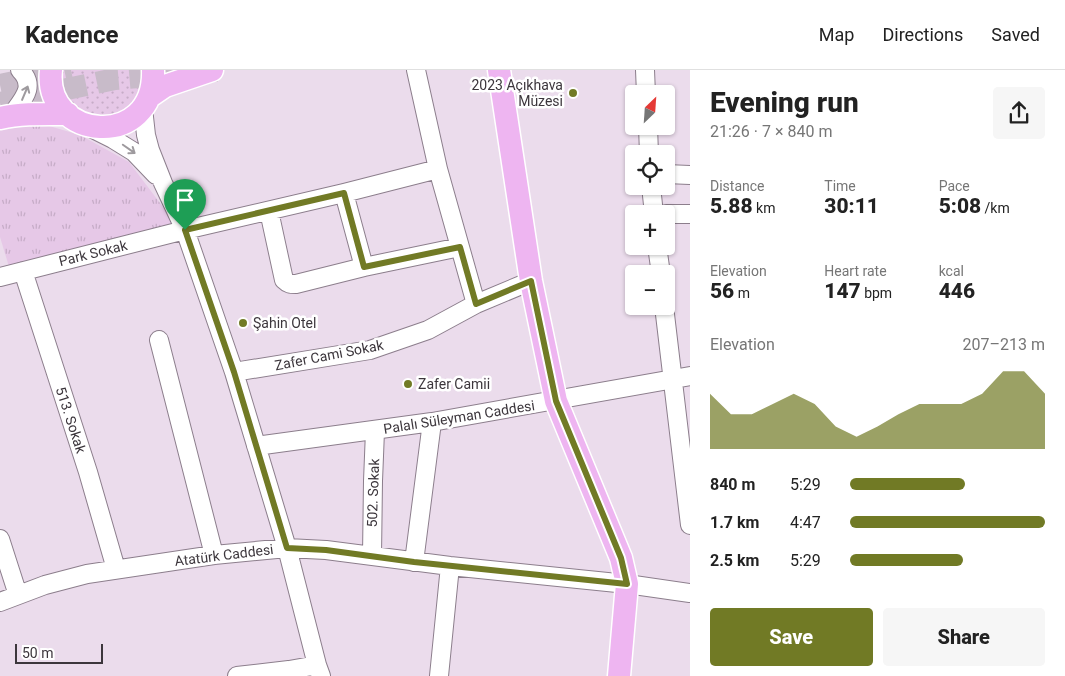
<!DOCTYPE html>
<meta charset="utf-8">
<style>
:root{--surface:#fff;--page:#f6f6f6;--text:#222;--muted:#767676;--line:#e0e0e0;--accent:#717a25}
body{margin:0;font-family:Roboto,sans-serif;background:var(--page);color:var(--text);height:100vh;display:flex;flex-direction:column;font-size:19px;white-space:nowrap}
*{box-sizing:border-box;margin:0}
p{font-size:16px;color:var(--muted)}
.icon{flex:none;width:28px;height:28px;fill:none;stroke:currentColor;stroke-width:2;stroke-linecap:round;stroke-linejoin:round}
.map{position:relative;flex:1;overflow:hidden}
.panel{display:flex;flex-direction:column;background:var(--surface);width:375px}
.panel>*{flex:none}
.needle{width:32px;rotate:25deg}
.buttons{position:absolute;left:625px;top:15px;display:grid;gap:10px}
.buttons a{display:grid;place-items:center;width:50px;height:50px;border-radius:5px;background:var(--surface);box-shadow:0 1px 4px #0004;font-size:25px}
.scale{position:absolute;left:15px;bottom:12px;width:88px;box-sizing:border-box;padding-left:5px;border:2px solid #3c363c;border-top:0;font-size:14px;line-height:18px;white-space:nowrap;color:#3c363c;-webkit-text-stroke:4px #fff;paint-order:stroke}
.pin{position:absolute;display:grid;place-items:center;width:42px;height:42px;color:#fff;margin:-51px -21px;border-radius:50% 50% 50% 0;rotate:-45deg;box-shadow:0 0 5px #0007}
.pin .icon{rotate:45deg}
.round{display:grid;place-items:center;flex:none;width:52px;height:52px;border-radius:5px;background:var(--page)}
.overview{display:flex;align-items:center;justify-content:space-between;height:85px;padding:0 20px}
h1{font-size:28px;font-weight:800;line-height:38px}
.figures{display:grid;grid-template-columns:repeat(3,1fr);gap:8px;height:85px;padding:5px 20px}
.figures div{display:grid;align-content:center}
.figures b{font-size:21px;font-weight:800}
.figures small{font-size:14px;font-weight:400}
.figures p{font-size:14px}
.chart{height:140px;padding:10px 20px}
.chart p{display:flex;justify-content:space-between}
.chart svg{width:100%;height:90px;margin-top:5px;fill:var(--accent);opacity:.7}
.button{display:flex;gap:10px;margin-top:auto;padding:10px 20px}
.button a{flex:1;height:58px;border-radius:5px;background:var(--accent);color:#fff;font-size:20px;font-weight:800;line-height:58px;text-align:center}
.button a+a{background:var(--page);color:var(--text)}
ul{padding:0 20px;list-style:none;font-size:16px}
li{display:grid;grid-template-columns:80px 60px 1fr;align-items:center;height:38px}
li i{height:12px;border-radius:6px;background:var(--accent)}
header{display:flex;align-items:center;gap:30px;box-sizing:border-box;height:70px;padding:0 25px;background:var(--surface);border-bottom:1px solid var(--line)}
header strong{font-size:24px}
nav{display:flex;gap:28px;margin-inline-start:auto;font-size:18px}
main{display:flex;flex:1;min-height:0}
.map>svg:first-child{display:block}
.grass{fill:url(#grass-dots)}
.park{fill:url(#park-tufts)}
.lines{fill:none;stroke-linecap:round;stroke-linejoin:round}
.major-tunnel{stroke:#c8bbc9;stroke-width:22;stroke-dasharray:22 11;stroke-linecap:butt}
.minor-casing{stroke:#8c7e8c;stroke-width:20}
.major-casing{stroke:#fff;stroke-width:25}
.minor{stroke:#fff;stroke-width:18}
.major{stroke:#eeb5f1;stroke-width:22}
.oneway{stroke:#9e9a9e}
.route-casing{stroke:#fff;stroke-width:10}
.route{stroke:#717a25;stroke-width:6}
.poi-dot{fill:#717a25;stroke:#fff;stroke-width:2}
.labels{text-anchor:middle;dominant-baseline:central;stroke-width:5;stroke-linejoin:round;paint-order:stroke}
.poi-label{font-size:14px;fill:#3c363c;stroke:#fff;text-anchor:start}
.street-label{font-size:14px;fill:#3c363c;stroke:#fff}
</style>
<header>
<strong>Kadence</strong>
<nav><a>Map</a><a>Directions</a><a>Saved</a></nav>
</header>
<main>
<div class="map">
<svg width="690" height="606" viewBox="0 0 690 606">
<defs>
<pattern id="grass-dots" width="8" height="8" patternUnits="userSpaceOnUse" patternTransform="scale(1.25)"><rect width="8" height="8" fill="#e6c8e7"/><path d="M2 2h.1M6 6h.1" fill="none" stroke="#c6acc7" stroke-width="1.8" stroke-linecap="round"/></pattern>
<pattern id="park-tufts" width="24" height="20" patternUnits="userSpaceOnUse" patternTransform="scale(1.25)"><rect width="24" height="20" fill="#e6c8e7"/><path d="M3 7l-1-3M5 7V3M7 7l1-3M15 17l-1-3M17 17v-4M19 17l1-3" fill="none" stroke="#c6acc7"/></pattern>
</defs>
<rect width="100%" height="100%" fill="#ebdcec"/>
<!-- grass -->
<path class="grass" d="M63,0h78l1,12 -3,13 -8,11 -11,8 -26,4 -22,-13 -7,-11 -3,-13z"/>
<!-- park -->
<path class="park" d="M39,53l41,12 49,27 46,61 -165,47 -10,-33v-111z"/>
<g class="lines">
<!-- major-tunnel -->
<path class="major-tunnel" d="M0,15l71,-15
M0,33l115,-24 108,-9"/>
<defs>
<path id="minor" d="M416,0l22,99 38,135
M645,0l1,24
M143,38l3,27 4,15 13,33 22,47 49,142 53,176 30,117 4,11
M11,46c11,-16 26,-29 9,-46
M648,56l1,28
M89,57l24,12 21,13 22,23
M666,104l24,1
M651,116l3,28
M344,123l20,74
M269,141l15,69c4,4 6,4 12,4l68,-17 96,-20
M666,144h24
M657,176l4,28
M23,201l65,201 28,97
M0,207l185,-47 159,-37 94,-24
M664,236l26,219
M159,270l55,215
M234,302l136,-22 58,-20 48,-26 55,-23
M256,376l176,-24 258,-46
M0,469l18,56
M372,486l1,-75 2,-50
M414,492l18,-140
M0,532l45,-17 42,-11 127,-19 73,-7 39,2 124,16 177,18 63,9
M237,606l52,-6 28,-5
M439,606l11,-110"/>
<path id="major" d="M51,0c-8,71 105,81 102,0
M499,0l32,211 25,120 65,157 6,26 -8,92
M149,27l16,-11 47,-16
M0,48c22,-5 45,-4 68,-4"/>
</defs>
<!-- minor casing -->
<use href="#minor" class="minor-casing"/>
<!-- major casing -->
<use href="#major" class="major-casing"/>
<!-- minor -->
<use href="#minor" class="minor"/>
<!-- major -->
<use href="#major" class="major"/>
</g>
<!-- one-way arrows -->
<defs><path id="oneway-shaft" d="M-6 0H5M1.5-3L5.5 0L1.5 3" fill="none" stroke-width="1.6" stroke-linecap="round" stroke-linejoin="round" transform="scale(1.25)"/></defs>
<g class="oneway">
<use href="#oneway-shaft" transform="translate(25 23) rotate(-67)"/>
<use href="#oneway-shaft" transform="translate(129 79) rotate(35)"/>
</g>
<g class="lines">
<defs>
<path id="route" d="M344,123l20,74 96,-20 16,57 55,-23 25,120 65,157 6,26 -213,-22 -88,-12 -39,-2 -53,-176 -49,-142z"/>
</defs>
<!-- route casing -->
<use href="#route" class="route-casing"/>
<!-- route -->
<use href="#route" class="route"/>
</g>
<!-- markers -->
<g class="poi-dot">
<circle cx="573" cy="23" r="5"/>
<circle cx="243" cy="253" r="5"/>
<circle cx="408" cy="314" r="5"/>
</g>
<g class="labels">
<!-- poi labels -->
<g class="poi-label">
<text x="563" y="15" text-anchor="end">2023 Açıkhava<tspan x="563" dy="16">Müzesi</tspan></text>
<text x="253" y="253">Şahin Otel</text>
<text x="418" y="314">Zafer Camii</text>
</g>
<!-- street labels -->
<g class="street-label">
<text transform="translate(93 183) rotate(-14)">Park Sokak</text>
<text transform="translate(329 285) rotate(-11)">Zafer Cami Sokak</text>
<text transform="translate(459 347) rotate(-9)">Palalı Süleyman Caddesi</text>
<text transform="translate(71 350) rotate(72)">513. Sokak</text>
<text transform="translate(373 423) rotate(-88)">502. Sokak</text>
<text transform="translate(224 485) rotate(-7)">Atatürk Caddesi</text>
</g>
</g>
</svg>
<div class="buttons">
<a><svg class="needle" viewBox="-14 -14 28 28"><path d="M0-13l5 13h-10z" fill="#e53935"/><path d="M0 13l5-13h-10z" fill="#767676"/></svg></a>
<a><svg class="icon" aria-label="locate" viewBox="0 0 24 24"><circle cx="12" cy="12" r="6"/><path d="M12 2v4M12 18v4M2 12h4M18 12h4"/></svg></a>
<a>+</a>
<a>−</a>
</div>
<div class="scale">50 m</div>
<div class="pin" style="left:185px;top:160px;background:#1e9e55"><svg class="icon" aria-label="arrive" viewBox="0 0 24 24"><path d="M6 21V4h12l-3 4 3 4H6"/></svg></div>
</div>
<section class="panel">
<div class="overview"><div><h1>Evening run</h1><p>21:26 · 7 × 840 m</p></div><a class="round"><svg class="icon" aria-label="share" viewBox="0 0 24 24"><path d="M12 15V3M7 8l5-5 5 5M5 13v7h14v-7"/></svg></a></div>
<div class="figures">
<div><p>Distance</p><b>5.88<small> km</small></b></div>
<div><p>Time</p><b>30:11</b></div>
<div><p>Pace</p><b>5:08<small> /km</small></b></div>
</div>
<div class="figures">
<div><p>Elevation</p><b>56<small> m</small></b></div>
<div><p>Heart rate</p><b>147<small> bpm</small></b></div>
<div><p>kcal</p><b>446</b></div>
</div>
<div class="chart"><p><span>Elevation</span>207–213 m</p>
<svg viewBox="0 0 160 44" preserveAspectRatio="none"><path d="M0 44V17L10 27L20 27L30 22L40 17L50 22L60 33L70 38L80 33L90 27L100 22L110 22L120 22L130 17L140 6L150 6L160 17V44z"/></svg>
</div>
<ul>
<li><b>840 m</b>5:29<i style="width:59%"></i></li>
<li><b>1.7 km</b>4:47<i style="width:100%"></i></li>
<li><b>2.5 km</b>5:29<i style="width:58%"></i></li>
</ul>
<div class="button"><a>Save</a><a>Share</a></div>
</section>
</main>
